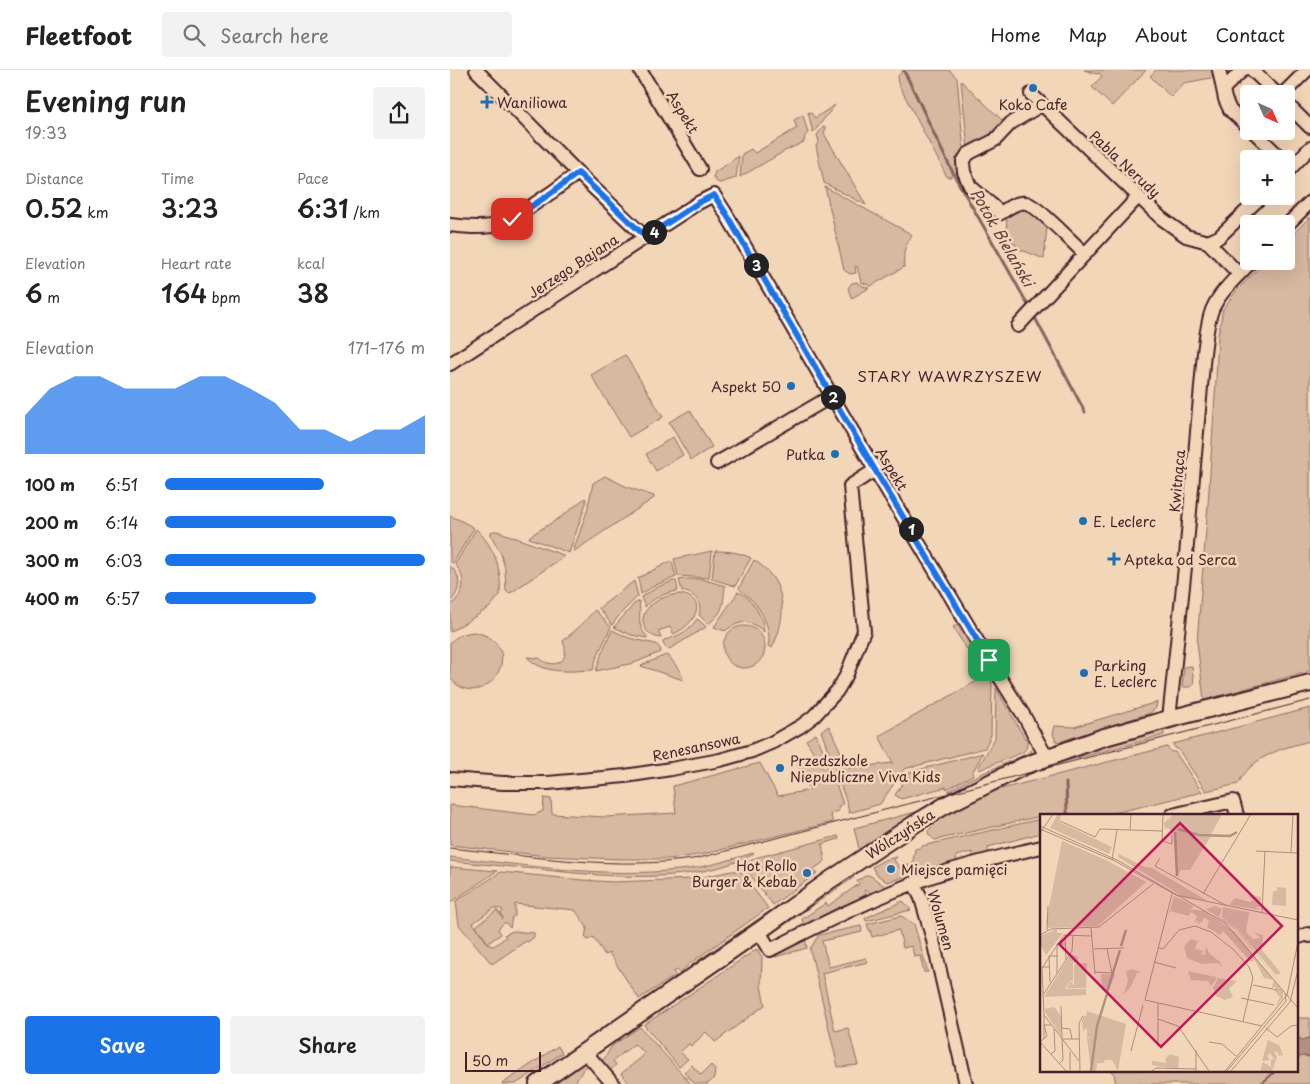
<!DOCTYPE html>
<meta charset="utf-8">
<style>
:root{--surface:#fff;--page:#f2f2f2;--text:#222;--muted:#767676;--line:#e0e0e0;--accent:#1a73e8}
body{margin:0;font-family:"Playpen Sans",sans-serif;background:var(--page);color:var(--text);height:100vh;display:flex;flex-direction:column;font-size:19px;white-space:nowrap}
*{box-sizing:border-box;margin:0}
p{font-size:16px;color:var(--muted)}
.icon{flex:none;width:28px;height:28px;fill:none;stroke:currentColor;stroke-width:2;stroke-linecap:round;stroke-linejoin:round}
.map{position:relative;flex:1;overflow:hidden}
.details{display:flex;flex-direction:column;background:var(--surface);width:450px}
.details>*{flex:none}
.needle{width:32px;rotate:135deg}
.controls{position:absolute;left:790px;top:15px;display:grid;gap:10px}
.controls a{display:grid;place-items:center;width:55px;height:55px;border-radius:5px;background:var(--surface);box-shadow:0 5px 20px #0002;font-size:25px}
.scale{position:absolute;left:15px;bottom:12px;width:76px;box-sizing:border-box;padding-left:5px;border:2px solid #4a1f2b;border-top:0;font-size:14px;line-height:18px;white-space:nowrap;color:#4a1f2b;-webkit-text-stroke:4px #f2d6b8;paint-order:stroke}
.pin{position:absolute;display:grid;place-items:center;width:42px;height:42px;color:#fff;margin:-21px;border-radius:10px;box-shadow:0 2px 8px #0006}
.km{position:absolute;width:25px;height:25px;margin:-12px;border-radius:50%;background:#222;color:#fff;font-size:14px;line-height:25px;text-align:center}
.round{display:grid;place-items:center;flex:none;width:52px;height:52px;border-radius:5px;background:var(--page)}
.overview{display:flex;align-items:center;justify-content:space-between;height:85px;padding:0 25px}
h1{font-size:28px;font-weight:600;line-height:38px}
.figures{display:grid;grid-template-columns:repeat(3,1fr);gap:8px;height:85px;padding:5px 25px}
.figures div{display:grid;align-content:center}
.figures b{font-size:25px;font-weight:600}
.figures small{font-size:14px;font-weight:400}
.figures p{font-size:14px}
.chart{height:140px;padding:10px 25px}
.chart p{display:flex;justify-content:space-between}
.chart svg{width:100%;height:90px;margin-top:5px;fill:var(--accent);opacity:.7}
.button{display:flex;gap:10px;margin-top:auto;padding:10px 25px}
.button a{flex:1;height:58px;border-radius:5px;background:var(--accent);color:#fff;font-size:20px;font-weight:600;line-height:58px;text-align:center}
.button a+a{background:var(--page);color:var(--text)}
ul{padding:0 25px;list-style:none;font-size:16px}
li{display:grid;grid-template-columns:80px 60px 1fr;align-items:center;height:38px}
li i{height:12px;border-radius:6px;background:var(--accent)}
header{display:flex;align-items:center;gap:30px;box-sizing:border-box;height:70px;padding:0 25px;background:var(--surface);border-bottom:1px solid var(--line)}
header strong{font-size:24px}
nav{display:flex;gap:28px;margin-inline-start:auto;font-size:18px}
.search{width:350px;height:45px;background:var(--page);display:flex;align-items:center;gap:12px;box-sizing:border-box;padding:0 18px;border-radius:5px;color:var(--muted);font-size:19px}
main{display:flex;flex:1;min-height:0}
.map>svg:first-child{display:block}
.green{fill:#d7b8a0;stroke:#906c66}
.water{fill:#b29082;stroke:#88635f}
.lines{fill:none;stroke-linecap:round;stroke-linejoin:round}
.stream{stroke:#88635f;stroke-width:3}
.minor-casing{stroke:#4a1f2b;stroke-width:16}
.major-casing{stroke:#4a1f2b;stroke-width:20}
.minor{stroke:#f2d6b8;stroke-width:12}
.major{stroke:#f2d6b8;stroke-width:16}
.tram{stroke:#4a1f2b;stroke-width:1}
.route-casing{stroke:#fff;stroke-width:10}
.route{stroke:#1a73e8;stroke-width:6}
.poi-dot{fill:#1f6fb2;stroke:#f2d6b8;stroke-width:2}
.labels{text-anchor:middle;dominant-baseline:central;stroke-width:5;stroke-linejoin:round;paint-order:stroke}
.poi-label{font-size:14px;fill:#4a1f2b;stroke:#f2d6b8;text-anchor:start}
.street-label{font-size:14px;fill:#4a1f2b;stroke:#f2d6b8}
.water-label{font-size:15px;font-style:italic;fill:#643b41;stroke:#f2d6b8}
.neighbourhood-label{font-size:15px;letter-spacing:1px;fill:#4a1f2b;stroke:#f2d6b8}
.inset-river{fill:none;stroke:#b29082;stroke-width:2.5}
.inset-road{fill:none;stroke:#af8d80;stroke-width:1}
.view{fill:#c2185b;fill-opacity:0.15;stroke:#c2185b;stroke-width:2.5}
.inset-edge{fill:none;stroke:#4a1f2b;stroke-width:2.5}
</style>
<header>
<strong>Fleetfoot</strong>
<div class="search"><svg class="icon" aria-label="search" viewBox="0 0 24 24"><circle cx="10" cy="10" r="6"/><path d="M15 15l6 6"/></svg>Search here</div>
<nav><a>Home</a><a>Map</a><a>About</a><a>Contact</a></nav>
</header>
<main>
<section class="details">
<div class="overview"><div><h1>Evening run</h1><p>19:33</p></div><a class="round"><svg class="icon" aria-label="share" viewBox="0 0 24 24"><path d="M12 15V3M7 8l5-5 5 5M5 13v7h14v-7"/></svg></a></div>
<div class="figures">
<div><p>Distance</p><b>0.52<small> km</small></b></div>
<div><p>Time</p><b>3:23</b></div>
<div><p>Pace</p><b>6:31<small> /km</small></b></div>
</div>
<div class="figures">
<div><p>Elevation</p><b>6<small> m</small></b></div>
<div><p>Heart rate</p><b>164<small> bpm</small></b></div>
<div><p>kcal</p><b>38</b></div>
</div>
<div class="chart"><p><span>Elevation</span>171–176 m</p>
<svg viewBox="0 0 160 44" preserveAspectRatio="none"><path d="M0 44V25L10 12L20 6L30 6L40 12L50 12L60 12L70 6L80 6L90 12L100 19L110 32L120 32L130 38L140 32L150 32L160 25V44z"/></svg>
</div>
<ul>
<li><b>100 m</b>6:51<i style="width:61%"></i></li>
<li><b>200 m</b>6:14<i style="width:89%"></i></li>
<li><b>300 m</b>6:03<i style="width:100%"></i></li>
<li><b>400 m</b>6:57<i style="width:58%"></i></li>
</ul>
<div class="button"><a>Save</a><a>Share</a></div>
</section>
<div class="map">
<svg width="860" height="1014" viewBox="0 0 860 1014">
<rect width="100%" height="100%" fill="#f2d6b8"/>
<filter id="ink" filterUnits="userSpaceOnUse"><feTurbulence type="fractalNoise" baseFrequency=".02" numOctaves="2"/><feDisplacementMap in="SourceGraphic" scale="10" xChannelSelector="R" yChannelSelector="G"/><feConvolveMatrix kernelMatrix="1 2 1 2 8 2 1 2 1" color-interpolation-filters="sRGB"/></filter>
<g filter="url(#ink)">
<!-- green -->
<path class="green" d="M454,0h45l8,8 7,74 -4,19 -10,6h-3l-49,-94c-2,-6 1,-9 6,-13z
M634,0h62l-34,36 -20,-19 10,-11 -3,-3 -2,1z
M706,0h58l2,7 -32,6 -13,14 -21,-21z
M511,11l43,41 -11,13 -25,14z
M385,35l-22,28 -5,-21 3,1 4,5z
M353,45l5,18 -3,3 -1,6 -19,9 -45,26 2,-23 9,-5 4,4 42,-25 -3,-8z
M374,56l2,2 -2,5 2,4 40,68 -42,-22 -8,-37 3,-5 -2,-6z
M289,86l-3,22 -16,5 -3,-1 -4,-5 2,-5z
M375,117l86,47 1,2c-8,10 -9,18 -8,31l-33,19 -10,-4 -4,-16 -2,1 1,6 -6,1 -6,-4z
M571,139c12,0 18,9 26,17l-3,33 -25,-10 -13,-15 1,-17z
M860,147v454l-106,29 -7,-58 11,-137 8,-125 2,-45 5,-26 14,-19 29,-29h20v-20z
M407,212l3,3 9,3 -17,10 -1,-1 -3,-9 4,-5z
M175,285l38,62 -34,20 -38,-62z
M240,340l22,37 -21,13 -22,-38z
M223,367l10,18 -27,16 -10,-17z
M155,406l22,11 27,9v2l-81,54 14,-41 6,-28z
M135,428l1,1v4l-17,50 -40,-15 1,-2 31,-19z
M0,446l10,4 14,8 -21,35 -3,-2z
M26,459c19,18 26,41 24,66l-11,13 -39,24v-26c14,-12 18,-26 5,-42z
M43,461h4l66,24v2l-51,35 -4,1 -2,-2 -1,-23 -4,-14 -10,-19v-3z
M262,481l-3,27 -31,-2 -4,-17z
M265,481c13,0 24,1 36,7l-16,28 -23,-7z
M304,490c33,21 34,56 18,88l-4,-2c4,-16 -6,-36 -17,-47 -4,-4 -9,-7 -12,-11z
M219,492h3l4,15 -20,8 -15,9 -3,-16z
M0,496c13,10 10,26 0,36z
M234,509h18l23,7c-2,19 -1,26 -17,38l-9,-9c4,-13 -5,-22 -17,-24l-3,-11z
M184,511l4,15 -17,17 -9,12 -13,-17z
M223,511h3l2,10c-13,2 -25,7 -33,16l-4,-10 19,-11z
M288,522c14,5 26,26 26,40 -14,-13 -24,-12 -39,-1l-11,-4z
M230,524c31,5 13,33 -7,40l-3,-7 -12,4 3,7c-18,-2 -24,-21 -11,-32 9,-8 19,-11 30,-12z
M189,531c3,17 -4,22 9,37h-1l-16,-3 -17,-8 20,-23z
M145,540l16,17 -15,32 -3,11c-23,1 -49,5 -66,-13l12,1c8,7 24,10 26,-5 1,-4 -1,-8 -2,-12l15,-13z
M247,549l2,1 7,7 -33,20 -4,2 -4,-2 -2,-5 1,-2c14,-3 25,-9 33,-21z
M508,555l34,57 -1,53 -6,13 -81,21 -24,35 -31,9 -2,-10 -26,-72 8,-5 19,42 45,-5 -14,-27 105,-59 -31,-50z
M273 577a21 21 0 1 1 42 0a21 21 0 1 1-42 0Z
M162,560l17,8 27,6 4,4 1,4 -27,11 -38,8 5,-16z
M25,562c58,13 8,86 -25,46v-35c7,-8 14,-10 25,-11z
M216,585l3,1 12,17 2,7 -42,-14 1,-1z
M742,596l2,18 -4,3h-8l2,-20z
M546,618l31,54v5l-4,5 -44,18 -1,-2 17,-30z
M707,632l-1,6 -6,5 -91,29 -3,-1 -3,-7 2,-8 19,1z
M860,638v33c-28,7 -58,15 -72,43l-32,7 -28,-42 -3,-1 -2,-4z
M760,645l1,2 -47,14v4l-24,7 -101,26 124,-40z
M366,664l17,39 -21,-18 2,-2 -8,-13z
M717,677l4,5h4l27,40 -96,23h-54l-2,-1 -115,26 -6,-5 -1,-4 8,-8 -3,-4 40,-23z
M582,679l-1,5 -7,6 -62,28 -14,4v-1l24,-13 54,-24z
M533,683l-11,20 1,2 -26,14 -1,-2 -45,12 -6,-4 15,-23z
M360,686l24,22 9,26 -5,2 1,5 -9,2 3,9 -129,32 -13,2 -22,3h-51l-72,-3 -96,-11v-40l84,10 9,-4 1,-13 7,1 1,15 53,3 71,-4 -3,-27 87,-23 18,33 32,-6 -13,-26z
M477,739l-67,44 -6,-25z
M591,749v14l-53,14 1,6 -15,5 -2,-6 -16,4 1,7 -34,11 -2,-5 -10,4 4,-24 5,-1 2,-2z
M388,766l1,3 -17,5 3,17 -11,8 3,4 -44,32 -28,-37 2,-5 8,-5z
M303,783l1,1c-59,31 -146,23 -209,16 -32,-3 -64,-6 -95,-9v-4c76,8 153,21 229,13 25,-2 50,-10 74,-17z
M447,787l-3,3 6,8 9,-5 -2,13 -20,6 -11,-8 -4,-7 12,-7z
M0,797l47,4 -47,32z
M281,801h9l28,37 -79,56 -9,10 -3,-4 -4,2 3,4 -6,3 -31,20 -30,-46 -4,2 -12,-18 -5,3 -3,-3 2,-10 -12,-17 -60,-6v12l-3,1 -2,11 -5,-6 -7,7 3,5 -13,9 -12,-17 21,-16 6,9 -2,-6 2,-3 -2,-1 -7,-1 -21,15 16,22 5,1 12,-9 -2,-2 9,-4 21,2v4l-6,5 -2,-1 -34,23 -33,-39 -3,-24 45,-29 81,8 31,2 81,-3z
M404,802l-1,6 -85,58 1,-5z
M417,805l4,1 15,11 -16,6 -3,-3 -3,1 2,4 -33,15 -29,16 -2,-7 24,-16 2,3 31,-22 -2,-3z
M453,831l8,9 -45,11 -1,-3z
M320,841l3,4 -89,59 10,-11z
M451,846l13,8 14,48h-4l-4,-16 -6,1 -2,-11 -9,2 -4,-18 -27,7 -2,-7h-1l-2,-6z
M411,856l1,6 -40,9 7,26 37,-9 2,4 -46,11 13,58 13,-3 10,37 -20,2 -28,-118 9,-14z
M355,868l2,10 -32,9 3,-4z
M307,879l5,8 -1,29 4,19 -50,37 -9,-10 -15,14 -2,-2 -9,8 8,7 -9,8 -35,-42z
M846,948h14v20l-8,2 -6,-4z
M190,957l51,57h-61l-9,-10 22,-18 1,-4 -10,-8 -21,17 3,4 -7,7 -9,-10 4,-3 8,-13z
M108,976l4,7 -46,31h-14z
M853,986l7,1v27h-194l-2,-10 -4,-4h186v-12z
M136,992l2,2 -4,4 -10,16h-20z
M242,995l9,10 10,-10 4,4 -1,9 -6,6h-13l-11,-12z"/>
<!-- water -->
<path class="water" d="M846,966l6,4 8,-2v19l-7,-1 -7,2z"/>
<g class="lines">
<!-- stream -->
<path class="stream" d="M454,1c19,36 34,75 54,111 24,42 49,84 72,127
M583,244l52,98
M616,713l1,30 3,2
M811,1014l15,-14"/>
<defs>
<path id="minor" d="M26,0l102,103 67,64
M190,0l60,99
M769,0l6,29 5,11 19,18
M802,0l25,24
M773,19l20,-19
M581,24l130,124 25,18 22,6 31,32
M833,24l24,-24
M836,33l24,24
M591,35l-30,18 -16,17 -27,14 -5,8 1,10 6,14 31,27c7,-5 16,-12 25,-10 11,2 49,42 59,51
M803,61l29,28
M836,103l24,-25
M0,155c17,2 37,4 54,-2 8,-3 16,-9 23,-14 17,-11 34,-23 51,-36
M836,156l24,-24
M758,172l11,-5 43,-41
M568,256l120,-129
M0,294l248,-161 16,-8 11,17 150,258 107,179 42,67 23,42
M267,393l115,-67
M719,649l16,-152 19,-214c2,-15 3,-30 8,-43 8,-19 26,-34 40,-49
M0,709l53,4h45l77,-7 46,-7 49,-9 32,-9 21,-9 28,-16 13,-10 23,-25 9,-15 18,-45 -14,-145 25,-16
M722,745l61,-14 4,14
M464,813l7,15 11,38 34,148
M309,861l11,19c53,-27 105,-53 160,-73 36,-13 74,-21 111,-30
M846,868l12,-4 2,2
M135,982l28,32"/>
<path id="major" d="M88,1014l221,-153 71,-51 86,-57 30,-18 78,-39 77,-28 68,-19 141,-36"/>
</defs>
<!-- minor casing -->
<use href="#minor" class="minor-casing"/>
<!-- major casing -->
<use href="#major" class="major-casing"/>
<!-- minor -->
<use href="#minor" class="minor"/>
<!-- major -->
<use href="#major" class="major"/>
<!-- tram -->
<path class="tram" d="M0,778c80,8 169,23 249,10l611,-158"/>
</g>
</g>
<g class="lines" filter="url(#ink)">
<defs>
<path id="route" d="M62,149l35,-23 31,-23 68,64 52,-34 16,-8 11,17 150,258 114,190"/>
</defs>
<!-- route casing -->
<use href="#route" class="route-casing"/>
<!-- route -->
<use href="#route" class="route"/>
</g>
<!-- markers -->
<g class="poi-dot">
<circle cx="583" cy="18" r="5"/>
<path d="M34.5 24.5h5v5h5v5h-5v5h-5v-5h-5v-5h5z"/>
<circle cx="341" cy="316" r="5"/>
<circle cx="385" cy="384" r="5"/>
<circle cx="633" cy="451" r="5"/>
<path d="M661.5 481.5h5v5h5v5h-5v5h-5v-5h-5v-5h5z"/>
<circle cx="634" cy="603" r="5"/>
<circle cx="330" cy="698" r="5"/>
<circle cx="441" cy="799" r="5"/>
<circle cx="357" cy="803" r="5"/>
</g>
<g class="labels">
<!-- poi labels -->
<g class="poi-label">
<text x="47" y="32">Waniliowa</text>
<text x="583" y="34" text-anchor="middle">Koko Cafe</text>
<text x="331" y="316" text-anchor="end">Aspekt 50</text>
<text x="375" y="384" text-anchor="end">Putka</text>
<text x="643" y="451">E. Leclerc</text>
<text x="674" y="489">Apteka od Serca</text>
<text x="644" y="595">Parking<tspan x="644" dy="16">E. Leclerc</tspan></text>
<text x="340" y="690">Przedszkole<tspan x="340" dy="16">Niepubliczne Viva Kids</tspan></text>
<text x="347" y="795" text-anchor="end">Hot Rollo<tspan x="347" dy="16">Burger &amp; Kebab</tspan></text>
<text x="451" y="799">Miejsce pamięci</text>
</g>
<!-- street labels -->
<g class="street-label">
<text transform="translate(233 42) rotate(59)">Aspekt</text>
<text transform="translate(675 94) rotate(43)">Pabla Nerudy</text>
<text transform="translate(123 196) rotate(-33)">Jerzego Bajana</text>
<text transform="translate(442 399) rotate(59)">Aspekt</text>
<text transform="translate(727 411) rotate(-85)">Kwitnąca</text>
<text transform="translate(246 677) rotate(-12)">Renesansowa</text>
<text transform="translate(450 764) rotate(-33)">Wólczyńska</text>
<text transform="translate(491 850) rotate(74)">Wolumen</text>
</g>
<!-- water labels -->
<g class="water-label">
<text transform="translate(553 167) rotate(60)">Potok Bielański</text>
</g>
<!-- neighbourhood labels -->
<g class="neighbourhood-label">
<text x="500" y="305">STARY WAWRZYSZEW</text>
</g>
</g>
<!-- overview -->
<g transform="translate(590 744)">
<rect width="258" height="258" fill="#f2d6b8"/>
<path d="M18,0h4l-3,8 53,25 -3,7 -59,-26zM134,0h48l-11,21 -13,-1 13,2 -21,34h-9l-4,6 -4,-43 -5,-5 -3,1 -1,-6zM22,27l44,19 40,22 -48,44 -49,2 -3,-6zM79,40l26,13 7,1 54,32 -21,-2 -67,-41zM237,73l9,1v18l-14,-1 1,-14h4zM212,81l9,2 -1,10h-5l6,3 -32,-5 6,-7 15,4 3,-2 -4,-4zM134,82l20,10 -4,3 15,2 30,21 48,59v7l-7,8 4,-9 -5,-6 1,-4 -4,1 2,-8 -10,-2 -9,-18 -4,2 -28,-31 -3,4 -13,-8 2,-6 -5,-3 -2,4 -5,2 1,-4 -4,3 3,-7 -6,-4 -2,4 -19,-5 -3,9zM175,92l7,3 -3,8 9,5 11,10 46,57 -49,-59 -30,-21zM183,93l29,6h-3l-3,19 7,7 8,-1 -7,-5 9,2 -1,15 19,23 -5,2 -38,-45 -16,-13zM17,115v4h6l-17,22 -6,-11v-8zM151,125l7,2 -3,8 9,2 -3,3 4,1 1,-9 3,7 11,9 2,5 -4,-4 -16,1 -15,-6 -3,-12zM31,140l7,3v5l-5,1v19l-2,-2 -6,9h21v6l-42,2zM47,149l-1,25h-19l4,-7 3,5v-22zM91,155l10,3 -4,1 -7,15 -7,7 5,-14 -2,-9zM148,157l28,6 1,1 -6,8 -3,-5 -17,-1zM61,160l14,1 -7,17 -6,-2zM178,164l19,3 -8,8 4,8 -8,3 -9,-4 -3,-8zM14,193l7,9v20l-16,-24v-3zM47,197l39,13 -8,47 -6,-11h-7l-1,3h-7l-1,8h-5l-4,-33h6l-6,-1v-9l-4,3 -1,-10 2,-6 2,2zM228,226l11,5 4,10 -5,1 1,-3 -5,-2 3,6 -5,14h-12l3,-9 8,5v-7l3,-1 -4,-6 -3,3 3,4 -8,1zM130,240l9,3 -1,12 -13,-2 -1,-3v3l-12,-2v-4l15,2 -2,-4z" fill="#d7b8a0"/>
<path class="inset-river" d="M138,15l21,6 31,1 7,-4M135,18l2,44M81,132l5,-16M67,178l13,-42M51,257l6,-45 10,-32"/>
<path class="inset-road" d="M123,0l-1,27 10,3v-9M20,7l35,16 5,-8 62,2M0,12l79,35 106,62 73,85M0,15l75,32 61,34 122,25M90,16l1,-16M0,19l13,-19M216,37l42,2M251,38l2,-38M120,44l-5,8 72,40M72,46l5,-30M132,80l-27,106 117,26M163,80l48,-80M222,99l3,-62M51,114l4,46M7,116l1,-24M0,121l11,-6 48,-2 54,-43M25,121l1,25M118,134l5,1 16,-19 16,-4 16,6 23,18 15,17 4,11 -10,43M54,135l30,-1M114,148l22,6M10,153h-8l2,48 35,46M2,154l22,-33 27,1M55,158l17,1 -5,-24M17,159v-29h9M10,168l-1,-26h9M213,171l24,5M3,181l29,-44 1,-16M201,184l33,7M118,189v43M21,192l1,32M4,201v24M118,205l20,7 31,45M22,214l8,1 2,10M226,214l11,9 14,-11 7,-1M0,228l26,29M0,228l7,-6 -3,-11h7M169,228l13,2 14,12M156,236v21M91,237l12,-46M11,240l4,-3 -1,-22M19,250l4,-4 -1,-21h17M30,257v-19M40,257l-1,-48 4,-7M112,257l4,-3 40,1M185,257l62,-76 11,-53M187,257l59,-70 -1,-8M191,257l59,-69 8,-32"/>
<path class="view" d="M140,9l102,103 -121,121 -102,-103z"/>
<rect width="258" height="258" class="inset-edge"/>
</g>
</svg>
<div class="controls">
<a><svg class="needle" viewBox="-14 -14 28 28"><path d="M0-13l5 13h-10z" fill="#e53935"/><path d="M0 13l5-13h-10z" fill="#767676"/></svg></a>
<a>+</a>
<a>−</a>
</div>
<div class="scale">50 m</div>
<div class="pin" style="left:539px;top:590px;background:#1e9e55"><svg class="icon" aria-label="arrive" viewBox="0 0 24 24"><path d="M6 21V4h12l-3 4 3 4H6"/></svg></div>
<div class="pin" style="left:62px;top:149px;background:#d93025"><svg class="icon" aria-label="check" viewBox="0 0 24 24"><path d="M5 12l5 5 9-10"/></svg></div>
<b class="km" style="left:461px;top:459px">1</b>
<b class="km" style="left:383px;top:327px">2</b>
<b class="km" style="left:306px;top:195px">3</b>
<b class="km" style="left:204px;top:162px">4</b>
</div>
</main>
